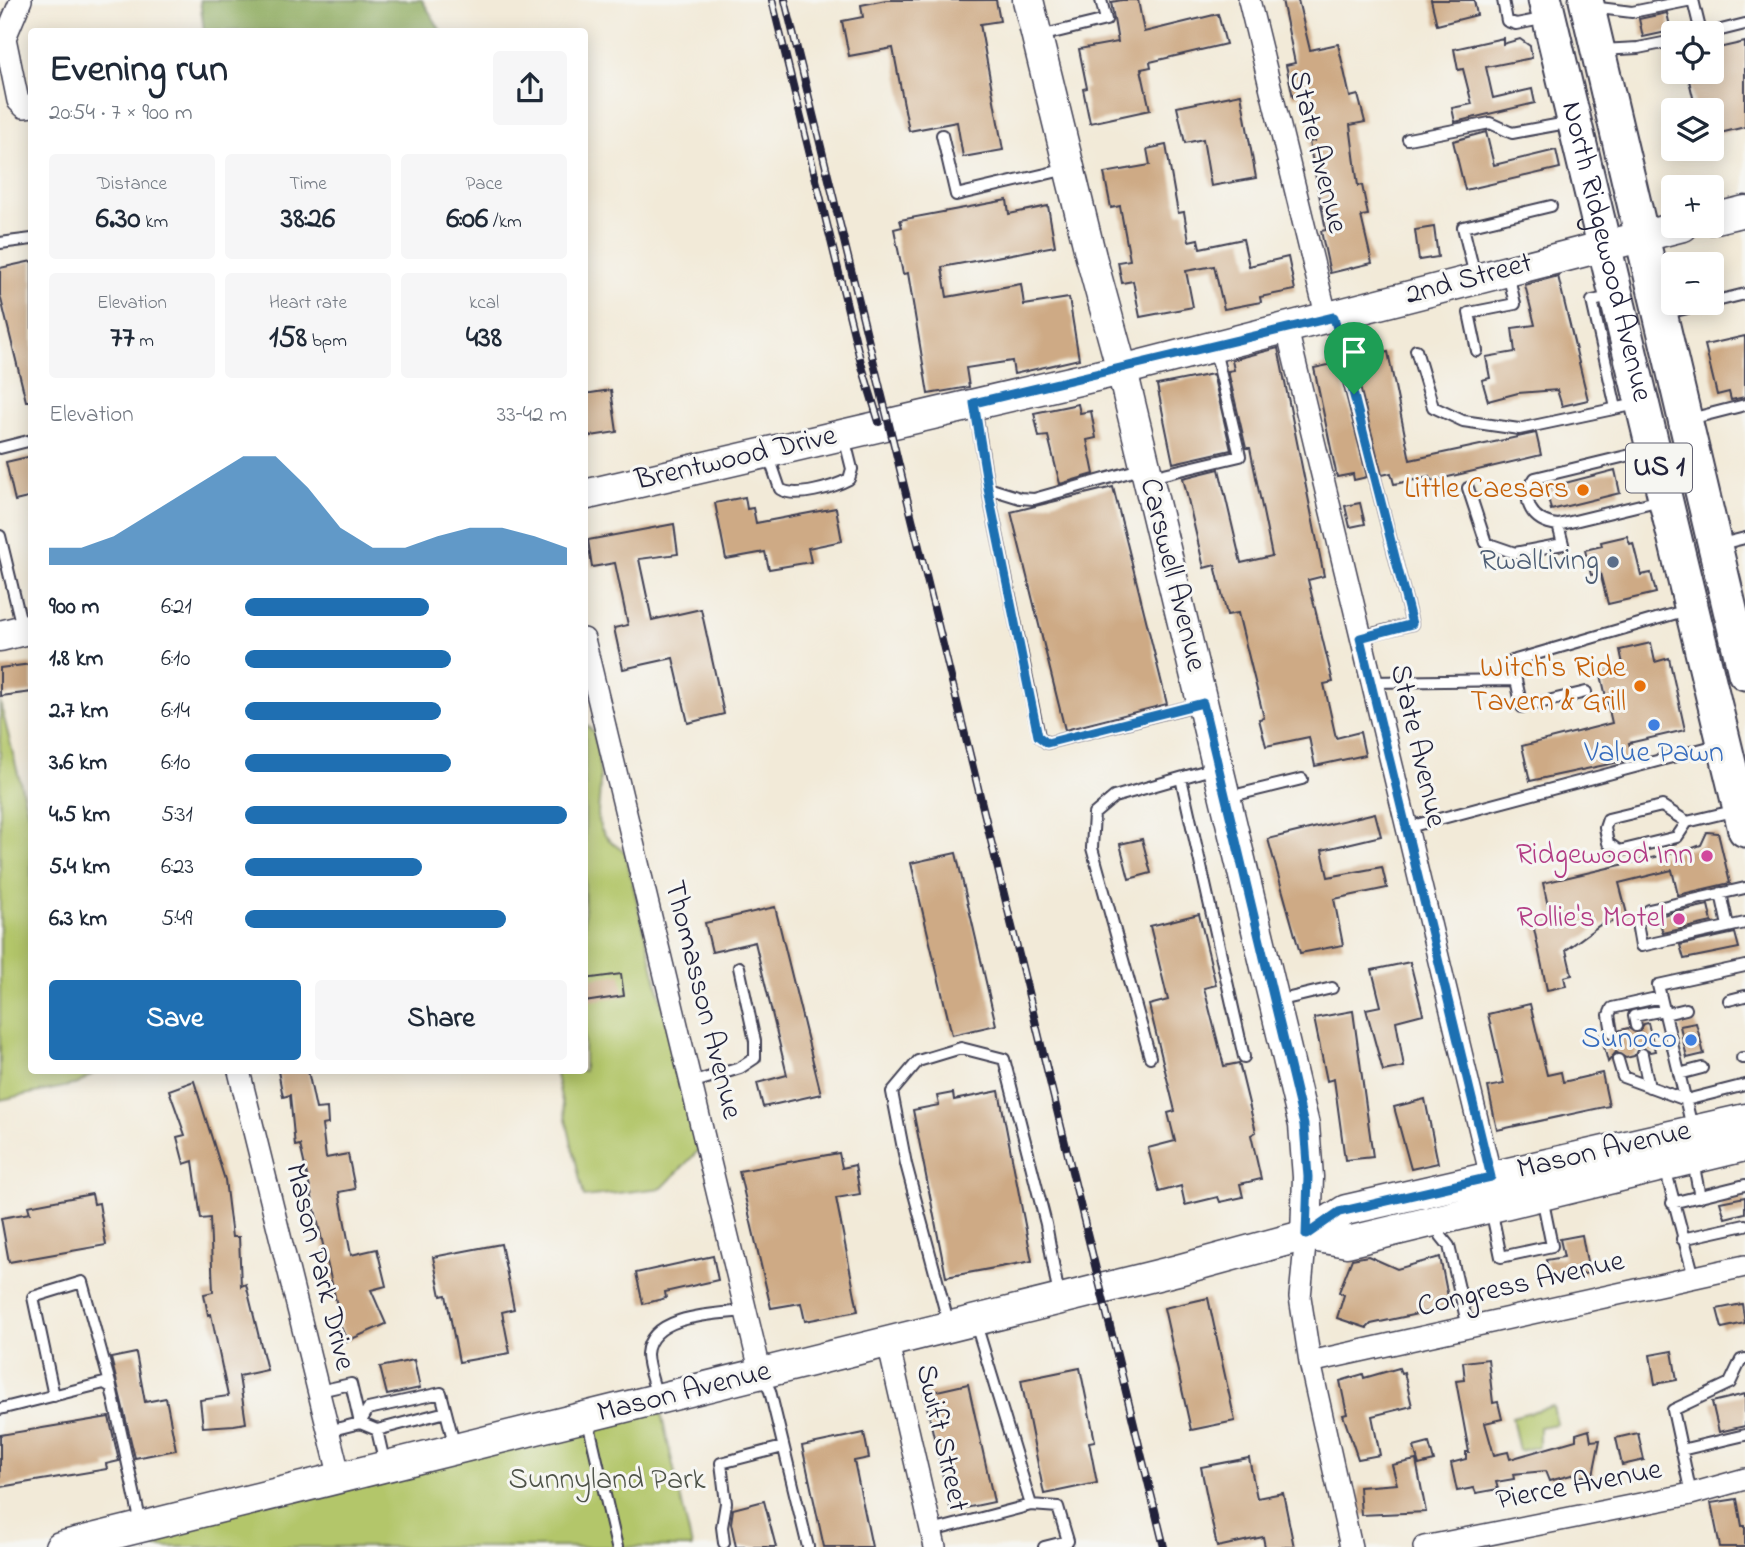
<!DOCTYPE html>
<meta charset="utf-8">
<style>
:root{--surface:#fff;--page:#f6f6f7;--text:#1f2937;--muted:#747a83;--accent:#1f6fb2}
body{margin:0;font-family:"Indie Flower",sans-serif;background:var(--page);color:var(--text);height:100vh;display:flex;flex-direction:column;font-size:26px;white-space:nowrap}
*{box-sizing:border-box;margin:0}
p{font-size:23px;color:var(--muted)}
.icon{flex:none;width:38px;height:38px;fill:none;stroke:currentColor;stroke-width:2;stroke-linecap:round;stroke-linejoin:round}
.map{position:relative;flex:1;overflow:hidden}
.details{position:absolute;left:28px;top:28px;width:560px;height:1046px;display:flex;flex-direction:column;background:var(--surface);border-radius:7px;box-shadow:0 4px 18px #0003}
.details>*{flex:none}
.fabs{position:absolute;left:1661px;top:21px;display:grid;gap:14px}
.fabs a{display:grid;place-items:center;width:63px;height:63px;border-radius:7px;background:var(--surface);box-shadow:0 4px 18px #0003;font-size:35px}
.pin{position:absolute;display:grid;place-items:center;width:60px;height:60px;color:#fff;margin:-72px -30px;border-radius:50% 50% 50% 0;rotate:-45deg;box-shadow:0 0 7px #0007}
.pin .icon{rotate:45deg}
.round{display:grid;place-items:center;flex:none;width:74px;height:74px;border-radius:7px;background:var(--page)}
.headline{display:flex;align-items:center;justify-content:space-between;height:119px;padding:0 21px}
h1{font-size:38px;font-weight:700;line-height:52px}
.stats{display:grid;grid-template-columns:repeat(3,1fr);gap:10px;height:119px;padding:7px 21px}
.stats div{display:grid;align-content:center;border-radius:7px;background:var(--page);text-align:center}
.stats b{font-size:30px;font-weight:700}
.stats small{font-size:19px;font-weight:400}
.stats p{font-size:19px}
.chart{height:196px;padding:14px 21px}
.chart p{display:flex;justify-content:space-between}
.chart svg{width:100%;height:126px;margin-top:7px;fill:var(--accent);opacity:.7}
.primary-button{display:flex;gap:14px;margin-top:auto;padding:14px 21px}
.primary-button a{flex:1;height:80px;border-radius:7px;background:var(--accent);color:#fff;font-size:28px;font-weight:700;line-height:80px;text-align:center}
.primary-button a+a{background:var(--page);color:var(--text)}
ul{padding:0 21px;list-style:none;font-size:23px}
li{display:grid;grid-template-columns:112px 84px 1fr;align-items:center;height:52px}
li i{height:18px;border-radius:9px;background:var(--accent)}
.map>svg:first-child{display:block}
.green{fill:#b3c66a;stroke:#6a7452;stroke-width:2}
.forest{fill:#8eab5e;stroke:#58664c;stroke-width:2}
.building{fill:#ceaa85}
.lines{fill:none;stroke-linecap:round;stroke-linejoin:round}
.lane-casing{stroke:#414053;stroke-width:14}
.street-casing{stroke:#414053;stroke-width:24}
.secondary-casing{stroke:#414053;stroke-width:33}
.primary-casing{stroke:#414053;stroke-width:37}
.lane{stroke:#fff;stroke-width:10}
.street{stroke:#fff;stroke-width:21}
.secondary{stroke:#fff;stroke-width:30}
.primary{stroke:#fff;stroke-width:33}
.rail-casing{stroke:#22223b;stroke-width:8}
.rail{stroke:#f6f6f2;stroke-width:5;stroke-dasharray:16;stroke-linecap:butt}
.route-casing{stroke:#fff;stroke-width:14}
.route{stroke:#1f6fb2;stroke-width:9}
.food-dot{fill:#e8710a;stroke:#f6f6f2;stroke-width:2.5}
.service-dot{fill:#5c6f8a;stroke:#f6f6f2;stroke-width:2.5}
.shop-dot{fill:#3f7fe0;stroke:#f6f6f2;stroke-width:2.5}
.hotel-dot{fill:#d1479c;stroke:#f6f6f2;stroke-width:2.5}
.labels{text-anchor:middle;dominant-baseline:central;stroke-width:6;stroke-linejoin:round;paint-order:stroke}
.shield{fill:#f6f6f2;stroke:#626272;stroke-width:2}
.shield-label{font-size:28px;font-weight:bold;fill:#22223b}
.street-label{font-size:30px;fill:#22223b;stroke:#f6f6f2}
.food-label{font-size:30px;fill:#c56008;stroke:#f6f6f2;text-anchor:end}
.service-label{font-size:30px;fill:#4e5e75;stroke:#f6f6f2;text-anchor:end}
.shop-label{font-size:30px;fill:#366cbe;stroke:#f6f6f2}
.hotel-label{font-size:30px;fill:#b23c85;stroke:#f6f6f2;text-anchor:end}
.park-label{font-size:30px;fill:#4e5349;stroke:#f6f6f2}
</style>
<div class="map">
<svg width="1745" height="1547" viewBox="0 0 1745 1547">
<rect width="100%" height="100%" fill="#f6f6f2"/>
<filter id="ink" filterUnits="userSpaceOnUse"><feTurbulence type="fractalNoise" baseFrequency=".0143" numOctaves="2"/><feDisplacementMap in="SourceGraphic" scale="14" xChannelSelector="R" yChannelSelector="G"/><feConvolveMatrix kernelMatrix="1 2 1 2 8 2 1 2 1" color-interpolation-filters="sRGB"/></filter>
<filter id="wash" filterUnits="userSpaceOnUse"><feTurbulence type="fractalNoise" baseFrequency=".00686" numOctaves="4" result="noise"/><feDisplacementMap in="SourceGraphic" scale="28" xChannelSelector="R" yChannelSelector="G"/><feGaussianBlur stdDeviation="1.57" result="paint"/><feColorMatrix in="noise" values="0 0 0 0 0 0 0 0 0 0 0 0 0 0 0 0 0 1.4 0 .05"/><feComposite in="paint" operator="in"/></filter>
<g filter="url(#wash)">
<rect width="100%" height="100%" fill="#f2ead8"/>
<!-- green -->
<path class="green" d="M0,702l31,123 1,246 63,1 -17,12 -78,16z
M585,724l9,8c2,14 5,29 6,44 1,39 -14,51 25,76l73,299 -36,37 -78,9 -29,-126h29z
M658,1400l34,147h-545l-5,-20z
M1553,1406l4,18 -18,3v19l-20,5 -7,-34z"/>
<!-- forest -->
<path class="forest" d="M200,0h222l19,31h-237z"/>
<g id="blocks">
<!-- building -->
<path class="building" d="M886,0h110l4,21 -20,3 23,126 -40,7 -6,-35 -48,9 -16,-83 -44,8 -7,-35 21,-4 -2,-12z
M1122,0h16l6,32 74,-18 8,30 -76,18 1,5 -10,2 9,41 -60,13 -7,-34 4,-1 -8,-39 39,-7 -7,-40z
M1282,0h16l12,50 28,-6 12,53 8,-2 7,27 -15,3 8,61 4,-1 6,30 -7,1 11,47 -42,10 -9,-42 5,-1 -17,-88 5,-1 -11,-46 -10,2 -7,-32 9,-2z
M1431,0h43l3,15 -40,10z
M1667,13l4,18 -28,6 -4,-18z
M1503,38v6l17,-5 10,7 2,12 -46,9 7,31 39,-9 3,14 -80,19 -3,-14 20,-4 -9,-35 -5,1 -4,-21z
M1745,42v85l-33,8v-25h-16l-9,-38h25l2,-23z
M1241,94l15,84 -45,8 -8,-47 -18,4 -8,-36z
M1486,132l8,33 62,-15 4,18 -95,22 -12,-49z
M1166,145l12,68 6,-1 5,29 9,-2 2,9 43,-9 6,27 39,-9 7,33 -35,7 1,5 -37,7 -10,-43 -28,5 7,36 -53,10 -7,-36 -11,2 -4,-21 12,-2 -10,-54 -9,2 -7,-35 46,-8 -3,-16z
M1007,200l2,14 39,-8 7,40 -113,21 5,30 74,-13 3,21 45,-7 10,61 -65,15 -2,-13 -46,7 3,19 -41,7 -20,-121 -5,1 -9,-45 8,-2 -2,-7z
M1434,227l4,30 -19,3 -4,-30z
M32,261v140h-6l-26,-106v-27z
M1558,276l30,124 -26,6 -5,-16 -39,3 -30,8 -6,-21 8,-2 -4,-21 29,-5 -3,-24 23,-3 -10,-40z
M1745,336v61l-14,3 -2,-8 -12,3 -12,-50z
M1278,348l46,228 -16,4 25,102 -9,2 12,54 24,-6 5,23 -50,11 -6,-29 -43,9 -7,-27 5,-1 -26,-105 -11,2 -12,-50 -11,3 -21,-90 36,-9 22,94 31,-7 -22,-108h-4l-18,-77 6,-1 -2,-10z
M1388,352l22,108 126,-27 5,22 -110,26 -1,-4 -36,7 -3,-11 -9,2 -29,-116z
M1338,363l29,114 -13,3 -1,-6 -16,3 -23,-109z
M1213,374l18,76 -58,13 -16,-78z
M611,390l6,42 -33,5v-43z
M1078,404l2,9 11,-2 5,27 -9,2 7,34 -34,10 -12,-48 -9,1 -5,-24z
M32,456v41l-17,4 -9,-39z
M1615,470l5,23 -69,17 -5,-22z
M1113,487l54,217 -102,26 -54,-218z
M745,497l2,12 6,-1 3,15 80,-15 6,33 -34,7 3,14 -42,7 -4,-17 -39,7 -11,-56z
M1360,503l5,21 -15,3 -5,-21z
M674,524l4,30 -39,5 13,61 49,-11 23,105 -36,9 -15,-65 -50,11 -9,-41 14,-3 -13,-62 -23,4 -4,-27z
M1627,536l3,8 3,-1 8,32 10,-2 5,20 -48,11 -8,-31 -9,2 -6,-25 17,-4 -1,-4z
M1651,643l4,19 14,-4 16,72 -56,13 4,16 -103,22 -8,-35 90,-23 -11,-48 23,-6 -4,-19z
M32,664v28l-32,4v-28z
M1375,813l6,23 -59,14 6,27 54,-10 5,21 -53,11 9,46 -43,8 -32,-114z
M1707,832l11,1 12,50 -52,12 -6,-25 -53,13 9,35 -28,7 -34,25 6,25 -8,2 2,9 -19,4 -14,-66 18,-4 -8,-37 147,-34 11,-4z
M1142,839l9,34 -22,6 -9,-35z
M956,853l40,172 -44,10 -41,-172z
M1708,905l4,17 -49,11 -5,-17z
M775,907l46,187 -58,13 -6,-24 30,-8 -32,-133 -43,10 -7,-29z
M1199,914l17,71 -12,3 20,78 15,-3 17,69 -5,3 10,44 -21,5 3,13 -23,5 -2,-5 -33,8 -4,-19 -22,6 -11,-44 27,-7 -7,-28 7,-2 -26,-106 19,-5 -18,-74z
M1735,933l4,15 -55,11 -4,-14z
M1410,962l13,52 -27,7 8,46 -21,4 -17,-62 15,-3 -9,-36z
M621,974l3,22 -40,6v-23z
M1530,1004l17,71 14,-3 2,10 39,-9 7,33 -112,24 -9,-43 16,-3 -16,-70z
M1353,1011l20,146 -28,3 -11,-81 -7,2 -13,-63z
M1648,1023l7,28 -5,1 -10,-5 -6,9 -8,2 -10,-6 -8,10 -7,-27 13,5 6,-10 8,-2 10,5 6,-9z
M1696,1023l8,31 -17,4 -7,-32z
M278,1071h30l8,38 11,-1 1,16 -6,1 4,33 22,-4 7,35 -16,3 12,63 26,-6 9,37 -15,4 15,34 -39,17 -11,-25 3,-2 -39,-169 -5,1 -5,-51 -7,2z
M194,1081l31,99 7,57h7l2,49 5,-2 21,86 -28,6 7,47 -12,2 -31,2 -3,-27 28,-4 -17,-82 -3,1 -4,-21 9,-2 -3,-74 -9,1 -8,-58 -9,3 -7,-27 8,-2 -16,-45z
M999,1091l33,170 -86,16 -33,-167 26,-5 -2,-9 16,-3 1,7z
M1425,1099l13,64 -27,6 -17,-62z
M839,1153l3,15 13,-3 5,29 -24,4 22,113 -53,10 -4,-18 -30,5 -32,-137z
M92,1194l2,10 5,-1 7,42 -97,17 -8,-44 29,-5 -2,-7z
M1745,1197v16l-20,5 -5,-16z
M1582,1235l7,38 -39,8 -4,-21 18,-3 -4,-18z
M501,1244l13,65 -12,3 8,41 -51,9 -13,-67 -5,1 -8,-39z
M713,1256l5,24 -53,12 1,6 -23,6 -7,-31z
M1368,1256l29,13 43,-12 10,50 -79,17 -4,4 -30,-10 7,-23 -5,-3 13,-33z
M1208,1298l27,123 -44,9 -27,-122z
M1742,1304l3,19 -23,5 -5,-19z
M1672,1351l5,29 -22,4 -5,-29z
M136,1353l9,49 21,-4 10,52 -41,8 -24,-100z
M1488,1359l5,44 5,-1 4,17 -17,4 9,32 14,-3 2,7 66,-19v-6l13,-4 2,11 9,-1 -7,35 -17,2 -1,-3 -26,7 -4,-10 -32,3 1,5 -18,3 2,7 -22,4 -2,-5 -17,3 -6,-28 15,-4v-7h3l-13,-71 9,-1 -2,-18z
M414,1360l6,28 -33,7 -7,-28z
M1080,1368l15,73 -6,1 8,41 -53,11 -23,-114z
M1399,1368l2,5 3,-1 8,34 -40,10 8,39 -22,4 -15,-44 4,-1 -7,-33 23,-7 1,4z
M968,1384l26,118 -43,9 -27,-117z
M1745,1394v32l-26,6 -7,-30z
M109,1417l10,44 -13,3 1,5 -107,18v-52z
M864,1433l5,25 -15,3 18,86h-48l-22,-101z
M1638,1433l6,27 -22,5 -6,-27z
M1429,1443l5,18 -15,4 -5,-18z
M1249,1458l8,40 26,-5 11,54h-29l-2,-10 -46,10 -16,-80z
M1416,1460l10,52 -65,3 -2,-28 38,-3 -5,-19z
M1737,1499l5,27h3v21h-25l-9,-44z
M764,1501l12,46h-40l-5,-24 2,-14z"/>
</g>
</g>
<g filter="url(#ink)">
<use href="#blocks" fill-opacity="0" stroke="#414053" stroke-width="2"/>
<g class="lines">
<defs>
<path id="lane" d="M1503,0l4,21 9,3 31,-6
M1693,0l8,33
M1591,7l41,5 60,-12
M1709,33l36,-9
M1040,36l66,-16 -5,-20
M1601,50l37,-2 35,-7
M942,135l14,60 111,-26
M1408,139l82,-16 22,10 60,-11
M0,243l32,-4
M1475,276l-12,-49 88,-21
M1611,297l-19,4 24,107
M1663,314l82,-20
M1334,317l78,307 -52,13
M1416,350l17,57 30,14 56,8 118,-25
M1477,351l-8,-38 46,-9 -7,-31
M975,406l15,94 49,236 8,7 153,-39
M1690,419l55,-14
M0,448l32,-8
M1651,450l-116,28c-16,23 -3,44 23,47l103,-25
M768,454l12,35c15,10 54,-2 69,-10l3,-10 -8,-32
M1151,477l89,-21 -25,-106
M988,488l32,10 14,1 110,-31
M1468,488l18,55 29,10 48,-9 -5,-19
M0,536l22,91
M1717,545l28,-7
M1516,680l6,27 64,-15
M1371,682l145,-2 -4,-19 175,-51
M1181,778l63,279
M1228,797l74,-18
M1687,822l-10,15 -58,14 -11,-8 -3,-15 3,-9 54,-13 25,16 50,-12
M1405,828l316,-84
M1745,888l-96,22 -12,13 4,23 104,-23
M1721,893l7,33
M1729,1000l16,-4
M1277,1001l55,-13
M1665,1014l21,-5
M1636,1026l-2,-10 30,-6
M1612,1032l-3,-17 3,-7 49,-11
M1642,1054l7,33
M1150,1057l-58,-209 2,-34 20,-17 101,-29
M1742,1058h3
M1618,1060l5,17 63,23 59,-15
M1679,1074l23,-6
M691,1083l49,-15 15,-10v-17l-16,-74
M1692,1127l-34,-142 87,-19
M1693,1162l7,35
M1665,1168l29,109
M1672,1203l73,-18
M1491,1209l10,48 51,-11 -10,-49
M1438,1223l3,13 8,10 19,81
M1682,1239l63,-14
M949,1325l-43,-161 -14,-72 26,-31 43,-13 43,11 42,165 13,73
M763,1377l7,14 38,156
M319,1391l32,-7 9,39
M54,1396l-21,-99 49,-15 29,105
M657,1397c-3,-13 -10,-30 -10,-43 3,-40 70,-40 99,-43
M0,1409l104,-26 7,4 30,137
M587,1417l30,130
M360,1423l8,-14 73,-16 14,54
M377,1430l8,35
M328,1431l32,-8 17,7 69,-18
M1681,1450l64,-15
M1691,1494l-18,-84 57,-27 11,-23 4,-1
M1031,1505l27,2 10,34 -24,6
M932,1531l99,-26 -55,-181
M724,1543l-2,-16 4,-24 -5,-40 62,-16"/>
<path id="street" d="M21,0l-16,38 13,63 6,6 8,-1
M1249,0l78,319
M1287,329l204,848
M584,639l177,735
M239,1071l101,407
M1306,1235l-6,62 10,65 41,185
M888,1343l47,204
M1310,1362l435,-96
M1424,1547l267,-53 54,-15"/>
<path id="secondary" d="M1028,0l63,257 31,113 182,755 4,52 -2,58
M1712,219l33,-8
M584,495l538,-125 561,-144
M0,636l32,-8
M1306,1235l41,7 398,-96
M60,1547l1118,-277 128,-35 40,-25 399,-91"/>
<g id="primary">
<path id="s1" d="M1545,0l200,830"/>
<path d="M1586,0l159,673"/>
</g>
</defs>
<!-- lane casing -->
<use href="#lane" class="lane-casing"/>
<!-- street casing -->
<use href="#street" class="street-casing"/>
<!-- secondary casing -->
<use href="#secondary" class="secondary-casing"/>
<!-- primary casing -->
<use href="#primary" class="primary-casing"/>
<!-- lane -->
<use href="#lane" class="lane"/>
<!-- street -->
<use href="#street" class="street"/>
<!-- secondary -->
<use href="#secondary" class="secondary"/>
<!-- primary -->
<use href="#primary" class="primary"/>
<defs>
<path id="rail" d="M772,0l89,363 18,59
M785,0l379,1547"/>
</defs>
<!-- rail casing -->
<use href="#rail" class="rail-casing"/>
<!-- rail -->
<use href="#rail" class="rail"/>
</g>
</g>
<g class="lines" filter="url(#ink)">
<defs>
<path id="route" d="M1334,317l78,307 -52,14 131,539 -152,35 -33,23 2,-58 -4,-52 -101,-422 -156,40 -9,-7 -48,-236 -16,-97z"/>
</defs>
<!-- route casing -->
<use href="#route" class="route-casing"/>
<!-- route -->
<use href="#route" class="route"/>
</g>
<!-- markers -->
<g class="food-dot">
<circle cx="1583" cy="490" r="7"/>
<circle cx="1640" cy="686" r="7"/>
</g>
<circle class="service-dot" cx="1613" cy="562" r="7"/>
<g class="shop-dot">
<circle cx="1654" cy="725" r="7"/>
<circle cx="1691" cy="1040" r="7"/>
</g>
<g class="hotel-dot">
<circle cx="1707" cy="856" r="7"/>
<circle cx="1679" cy="919" r="7"/>
</g>
<g class="labels">
<!-- shield labels -->
<rect class="shield" x="1626" y="443.5" width="66" height="49" rx="5"/>
<g class="shield-label">
<text x="1659" y="468">US 1</text>
</g>
<!-- street labels -->
<g class="street-label">
<text transform="translate(1317 152) rotate(76)">State Avenue</text>
<text stroke="none"><textPath href="#s1" startOffset="259">North Ridgewood Avenue</textPath></text>
<text transform="translate(1469 280) rotate(-15)">2nd Street</text>
<text transform="translate(736 459) rotate(-13)">Brentwood Drive</text>
<text transform="translate(1172 575) rotate(76)">Carswell Avenue</text>
<text transform="translate(1417 746) rotate(77)">State Avenue</text>
<text transform="translate(702 1000) rotate(76)">Thomasson Avenue</text>
<text transform="translate(1604 1151) rotate(-13)">Mason Avenue</text>
<text transform="translate(319 1267) rotate(76)">Mason Park Drive</text>
<text transform="translate(1521 1285) rotate(-13)">Congress Avenue</text>
<text transform="translate(684 1393) rotate(-14)">Mason Avenue</text>
<text transform="translate(941 1438) rotate(77)">Swift Street</text>
<text transform="translate(1579 1486) rotate(-11)">Pierce Avenue</text>
</g>
<!-- food labels -->
<g class="food-label">
<text x="1569" y="490">Little Caesars</text>
<text x="1626" y="669">Witch's Ride<tspan x="1626" dy="34">Tavern &amp; Grill</tspan></text>
</g>
<!-- service labels -->
<g class="service-label">
<text x="1599" y="562">RwalLiving</text>
</g>
<!-- shop labels -->
<g class="shop-label">
<text x="1654" y="754">Value Pawn</text>
<text x="1677" y="1040" text-anchor="end">Sunoco</text>
</g>
<!-- hotel labels -->
<g class="hotel-label">
<text x="1693" y="856">Ridgewood Inn</text>
<text x="1665" y="919">Rollie's Motel</text>
</g>
<!-- park labels -->
<g class="park-label">
<text x="607" y="1481">Sunnyland Park</text>
</g>
</g>
</svg>
<div class="fabs">
<a><svg class="icon" aria-label="locate" viewBox="0 0 24 24"><circle cx="12" cy="12" r="6"/><path d="M12 2v4M12 18v4M2 12h4M18 12h4"/></svg></a>
<a><svg class="icon" aria-label="layers" viewBox="0 0 24 24"><path d="M12 4l9 5-9 5-9-5zM3 14l9 5 9-5"/></svg></a>
<a>+</a>
<a>−</a>
</div>
<div class="pin" style="left:1354px;top:394px;background:#1e9e55"><svg class="icon" aria-label="arrive" viewBox="0 0 24 24"><path d="M6 21V4h12l-3 4 3 4H6"/></svg></div>
<section class="details">
<div class="headline"><div><h1>Evening run</h1><p>20:54 · 7 × 900 m</p></div><a class="round"><svg class="icon" aria-label="share" viewBox="0 0 24 24"><path d="M12 15V3M7 8l5-5 5 5M5 13v7h14v-7"/></svg></a></div>
<div class="stats">
<div><p>Distance</p><b>6.30<small> km</small></b></div>
<div><p>Time</p><b>38:26</b></div>
<div><p>Pace</p><b>6:06<small> /km</small></b></div>
</div>
<div class="stats">
<div><p>Elevation</p><b>77<small> m</small></b></div>
<div><p>Heart rate</p><b>158<small> bpm</small></b></div>
<div><p>kcal</p><b>438</b></div>
</div>
<div class="chart"><p><span>Elevation</span>33–42 m</p>
<svg viewBox="0 0 160 44" preserveAspectRatio="none"><path d="M0 44V38L10 38L20 34L30 27L40 20L50 13L60 6L70 6L80 17L90 31L100 38L110 38L120 34L130 31L140 31L150 34L160 38V44z"/></svg>
</div>
<ul>
<li><b>900 m</b>6:21<i style="width:57%"></i></li>
<li><b>1.8 km</b>6:10<i style="width:64%"></i></li>
<li><b>2.7 km</b>6:14<i style="width:61%"></i></li>
<li><b>3.6 km</b>6:10<i style="width:64%"></i></li>
<li><b>4.5 km</b>5:31<i style="width:100%"></i></li>
<li><b>5.4 km</b>6:23<i style="width:55%"></i></li>
<li><b>6.3 km</b>5:49<i style="width:81%"></i></li>
</ul>
<div class="primary-button"><a>Save</a><a>Share</a></div>
</section>
</div>
